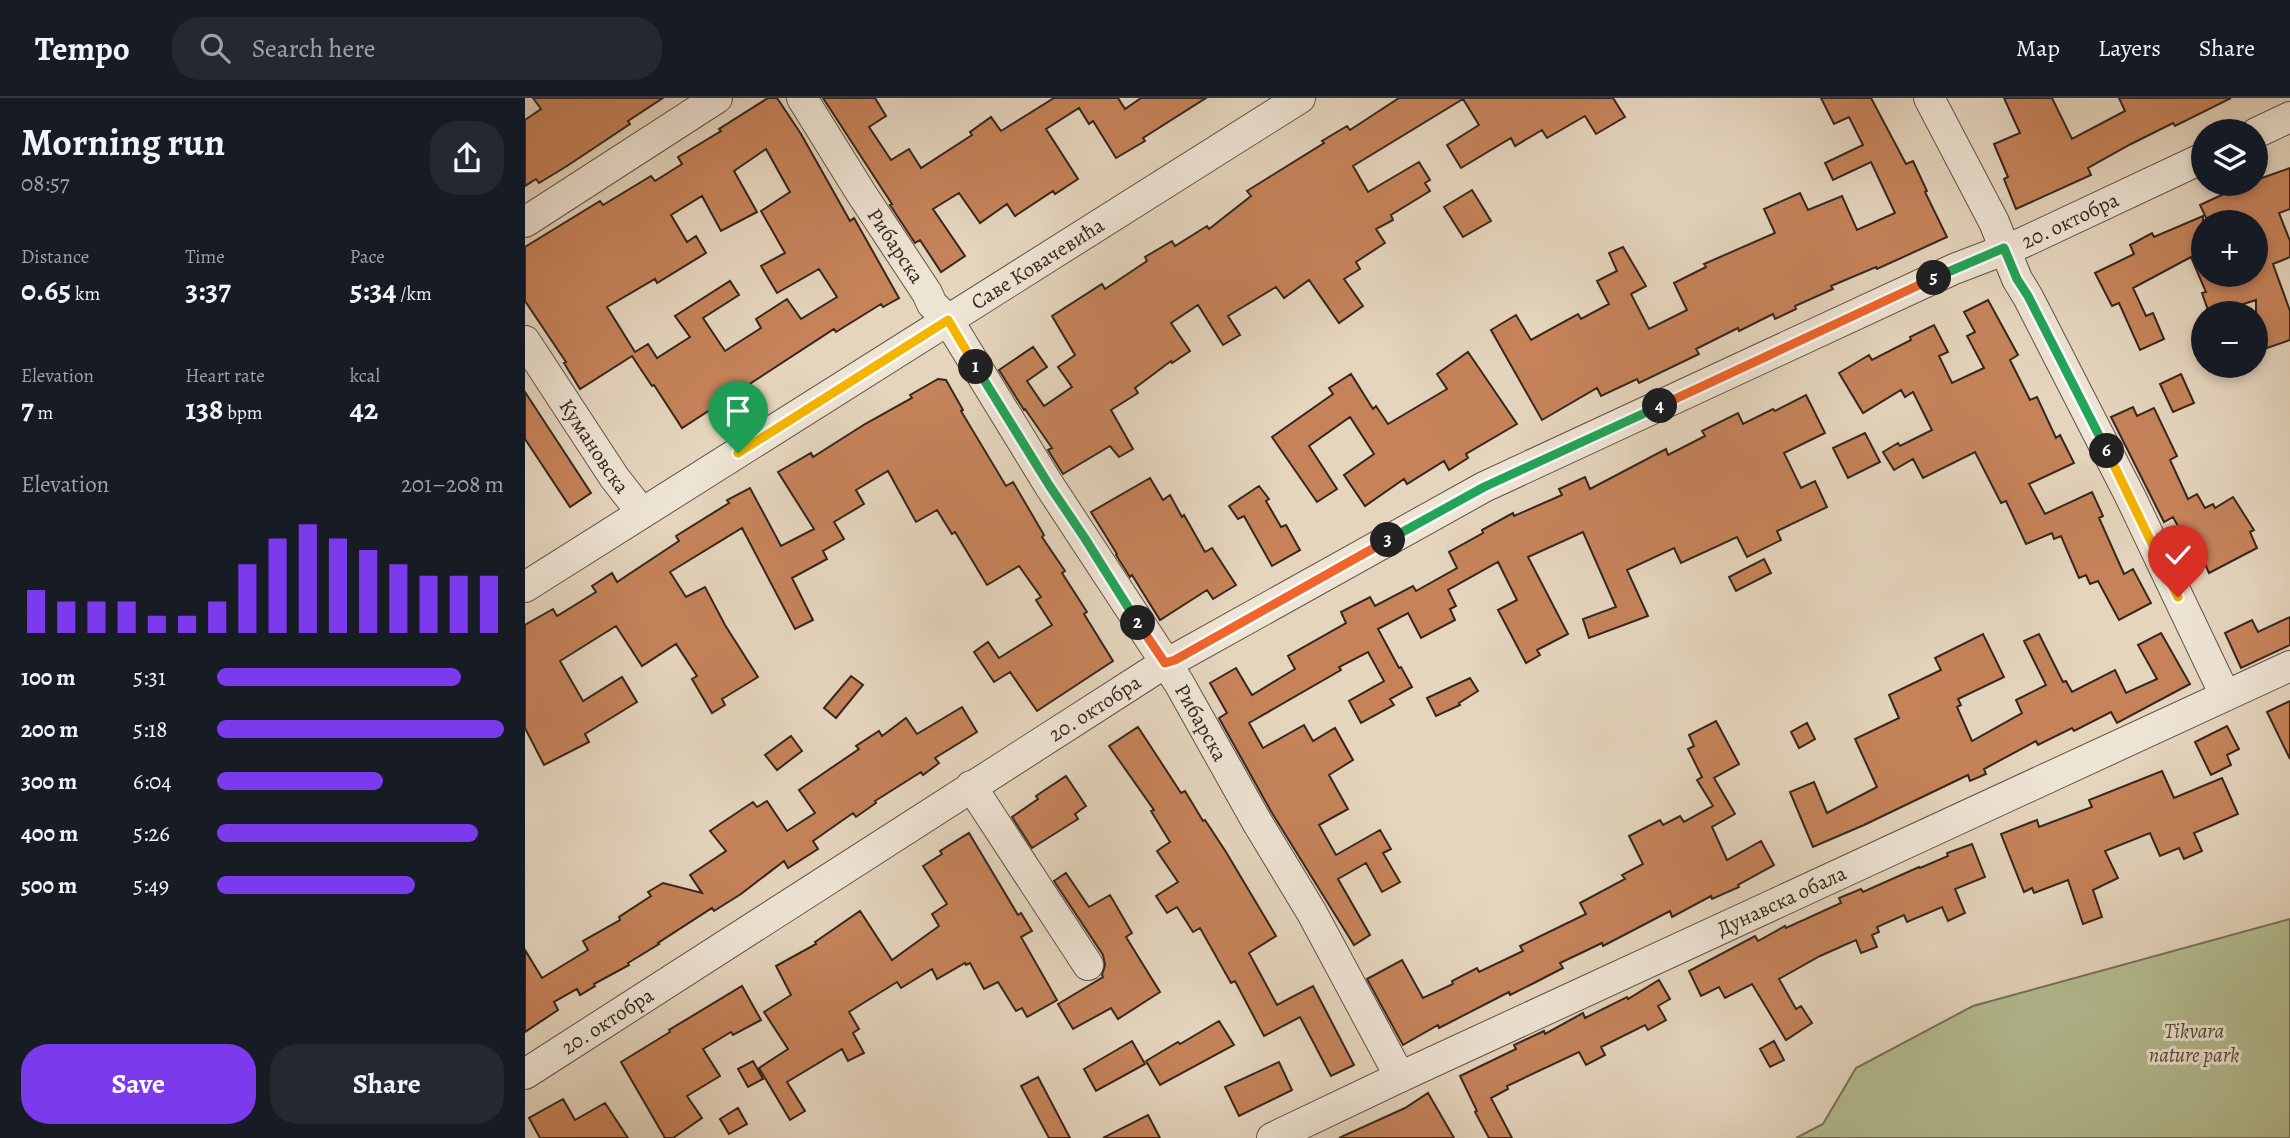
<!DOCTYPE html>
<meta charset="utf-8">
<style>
:root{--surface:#171b24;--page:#242831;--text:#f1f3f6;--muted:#9ea1a6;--line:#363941;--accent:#7c3aed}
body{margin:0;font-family:Alegreya,serif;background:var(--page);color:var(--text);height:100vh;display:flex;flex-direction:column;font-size:26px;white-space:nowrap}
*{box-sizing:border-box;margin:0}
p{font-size:23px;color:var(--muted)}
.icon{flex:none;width:38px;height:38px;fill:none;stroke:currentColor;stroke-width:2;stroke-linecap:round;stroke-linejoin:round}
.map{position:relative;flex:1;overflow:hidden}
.panel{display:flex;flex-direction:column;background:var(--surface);width:525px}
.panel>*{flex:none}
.controls{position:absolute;left:1666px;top:21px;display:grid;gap:14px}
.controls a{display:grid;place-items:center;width:77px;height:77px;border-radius:50%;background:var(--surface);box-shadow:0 4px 10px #0003;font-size:35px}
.pin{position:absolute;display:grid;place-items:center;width:60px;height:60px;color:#fff;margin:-72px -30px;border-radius:50% 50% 50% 0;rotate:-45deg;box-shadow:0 0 7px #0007}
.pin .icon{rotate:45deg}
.km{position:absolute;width:35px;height:35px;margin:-18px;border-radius:50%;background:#222;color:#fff;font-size:19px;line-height:35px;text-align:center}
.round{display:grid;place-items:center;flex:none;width:74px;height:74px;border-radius:28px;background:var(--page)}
.head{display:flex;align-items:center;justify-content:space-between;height:119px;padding:0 21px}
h1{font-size:38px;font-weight:700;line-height:52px}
.stats{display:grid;grid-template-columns:repeat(3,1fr);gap:10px;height:119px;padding:7px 21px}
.stats div{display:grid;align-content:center}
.stats b{font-size:30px;font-weight:700}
.stats small{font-size:19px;font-weight:400}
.stats p{font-size:19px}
.chart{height:196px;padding:14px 21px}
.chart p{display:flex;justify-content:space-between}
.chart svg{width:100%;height:126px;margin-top:7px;stroke:var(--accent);stroke-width:6}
.action{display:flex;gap:14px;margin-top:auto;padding:14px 21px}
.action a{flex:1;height:80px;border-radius:28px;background:var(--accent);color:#fff;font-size:28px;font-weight:700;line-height:80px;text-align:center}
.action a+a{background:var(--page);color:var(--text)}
ul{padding:0 21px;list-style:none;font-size:23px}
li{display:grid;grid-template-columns:112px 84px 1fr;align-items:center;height:52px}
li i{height:18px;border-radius:9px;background:var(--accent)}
header{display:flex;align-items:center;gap:42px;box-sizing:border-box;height:98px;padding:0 35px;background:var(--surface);border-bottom:2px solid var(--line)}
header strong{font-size:33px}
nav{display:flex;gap:38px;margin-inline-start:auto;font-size:24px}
.search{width:490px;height:63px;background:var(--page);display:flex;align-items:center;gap:18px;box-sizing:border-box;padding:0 24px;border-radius:28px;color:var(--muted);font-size:26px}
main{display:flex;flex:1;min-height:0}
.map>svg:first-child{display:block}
.green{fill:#b4bd92;stroke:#757258;stroke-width:2}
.building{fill:#c6835a;stroke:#36271d;stroke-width:2;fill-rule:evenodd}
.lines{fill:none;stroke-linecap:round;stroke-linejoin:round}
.minor-casing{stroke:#625245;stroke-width:32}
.minor{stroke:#eee4d4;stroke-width:30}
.split-1-casing{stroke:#fff;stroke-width:14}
.split-2-casing{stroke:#fff;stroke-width:14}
.split-3-casing{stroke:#fff;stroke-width:14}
.split-4-casing{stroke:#fff;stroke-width:14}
.split-5-casing{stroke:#fff;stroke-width:14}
.split-6-casing{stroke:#fff;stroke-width:14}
.split-7-casing{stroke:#fff;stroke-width:14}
.split-1{stroke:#f5b400;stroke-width:9}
.split-2{stroke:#22a559;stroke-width:9}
.split-3{stroke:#f0652b;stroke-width:9}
.split-4{stroke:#22a559;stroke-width:9}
.split-5{stroke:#f0652b;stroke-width:9}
.split-6{stroke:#22a559;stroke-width:9}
.split-7{stroke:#f5b400;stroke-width:9}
.labels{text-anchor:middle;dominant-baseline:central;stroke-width:6;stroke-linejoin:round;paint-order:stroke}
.street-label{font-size:21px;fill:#36271d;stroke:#eee4d4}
.park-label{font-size:21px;font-style:italic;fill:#564c3a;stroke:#eee4d4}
</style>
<header>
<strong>Tempo</strong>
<div class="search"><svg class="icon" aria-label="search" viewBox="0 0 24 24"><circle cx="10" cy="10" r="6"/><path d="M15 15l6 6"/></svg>Search here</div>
<nav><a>Map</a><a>Layers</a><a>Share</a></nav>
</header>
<main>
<section class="panel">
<div class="head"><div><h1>Morning run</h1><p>08:57</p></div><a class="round"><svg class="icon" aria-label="share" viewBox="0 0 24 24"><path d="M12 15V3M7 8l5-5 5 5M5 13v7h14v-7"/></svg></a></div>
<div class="stats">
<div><p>Distance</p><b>0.65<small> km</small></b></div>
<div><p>Time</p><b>3:37</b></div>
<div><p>Pace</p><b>5:34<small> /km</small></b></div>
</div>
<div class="stats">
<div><p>Elevation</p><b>7<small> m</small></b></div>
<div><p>Heart rate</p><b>138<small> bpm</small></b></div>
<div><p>kcal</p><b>42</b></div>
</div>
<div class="chart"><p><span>Elevation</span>201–208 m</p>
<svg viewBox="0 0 160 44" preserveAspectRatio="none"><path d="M5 44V29M15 44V33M25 44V33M35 44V33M45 44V38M55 44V38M65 44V33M75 44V20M85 44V11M95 44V6M105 44V11M115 44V15M125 44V20M135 44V24M145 44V24M155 44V24"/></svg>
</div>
<ul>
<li><b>100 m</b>5:31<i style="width:85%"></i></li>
<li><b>200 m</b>5:18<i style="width:100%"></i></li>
<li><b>300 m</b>6:04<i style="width:58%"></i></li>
<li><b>400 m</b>5:26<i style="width:91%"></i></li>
<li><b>500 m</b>5:49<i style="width:69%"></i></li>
</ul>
<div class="action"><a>Save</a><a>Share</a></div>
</section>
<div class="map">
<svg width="1765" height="1040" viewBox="0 0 1765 1040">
<rect width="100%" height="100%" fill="#e5d5bd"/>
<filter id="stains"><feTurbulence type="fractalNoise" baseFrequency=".00286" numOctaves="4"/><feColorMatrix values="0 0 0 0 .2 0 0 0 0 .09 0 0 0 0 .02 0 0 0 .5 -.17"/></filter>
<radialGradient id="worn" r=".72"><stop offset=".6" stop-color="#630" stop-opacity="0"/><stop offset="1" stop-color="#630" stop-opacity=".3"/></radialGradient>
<!-- green -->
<path class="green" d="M1765,821v219h-494l27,-14 33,-56 117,-62z"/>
<!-- building -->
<path class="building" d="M8,0h130l-35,23 2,3 -63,42 -28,17 -3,-4 -11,7v-66l16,-11z
M243,0h9l24,36 49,87 4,-3 45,80 -16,9 -2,-3 -45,28 -2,-3 -86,56 2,3 -18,11 -2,-2 -48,31 -28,-43 -2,1 -20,-30 -52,33 -16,-26 2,-1 -41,-61v-54l75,-46 3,4 48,-29 4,5 27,-17 -4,-7 43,-26 -2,-2zM241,51l24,43 -29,19 24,42 -24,13 16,27 42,-24 18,28 -36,22 -14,-20 -31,20 5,9 -36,23 -22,-33 36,-23 -9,-14 -55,35 15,21 -33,21 -9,-14 -13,8 -28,-45 48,-28 2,4 49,-30 -10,-17 -9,6 -16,-27 31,-19 19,35 36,-19 -23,-41z
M298,0h52l11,18 -17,11 22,33 18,-11 12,19 51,-33 -2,-3 21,-15 10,14 53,-33h64l7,11 16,-11h65l-63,40 2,3 -29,17 -23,-37 -4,3 -10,-16 -33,21 32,50 -23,15 -2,-3 -38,25 -8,-12 -27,19 -21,-30 -26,16 32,47 -24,16 -21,-32 -5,3 -25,-38 2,-1z
M874,0h214l12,19 -29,17 -11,-18 -38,22 -5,-8 -27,16 -4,-8 -50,30 -14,-23 32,-20 -16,-26 -110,67 15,26 51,-30 11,18 -5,3 5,8 -39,24 2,5 -17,9 9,14 -29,19 4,7 -16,10 19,27 -24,17 -30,-43 -25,18 -8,-11 -48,29 12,19 -17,10 -25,-40 -27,18 19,28 -18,12 -1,-2 -36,27 3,5 -27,17 22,39 -14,8 -9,-11 -47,28 -15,-24 4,-2 -27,-39 -1,1 -25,-40 34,-23 14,20 -20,14 17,25 28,-19 -14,-20 17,-12 -23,-39 50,-32 3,5 42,-28 -2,-4 27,-16 3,5 32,-20 2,3 42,-33 -4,-5 77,-48 -2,-2 25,-15 3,4z
M1296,0h50l35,66 7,-3 14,30 -2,1 22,45 -70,32 -1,-2 -45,19 2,3 -38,17 1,3 -21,10 -2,-5 -34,17 -1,-3 -42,21 3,5 -60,29 -2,-4 -36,17 -4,-8 -55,32 -51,-90 25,-15 15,25 47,-26 3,5 28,-15 -12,-23 20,-10 -8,-18 14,-6 23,39 -15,8 18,35 38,-19 -13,-27 32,-16 -2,-3 71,-31 -11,-24 36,-16 8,17 34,-14 15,34 38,-17 -24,-51 -38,18 -8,-17 38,-18 -14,-28 -15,7z
M1479,0h48l20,41 53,-28 -6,-13h112l-56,28 -2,-3 -42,21 -43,24 3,7 -75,34 -12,-30 4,-2 -14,-33 26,-11z
M1765,70v41l-11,4 11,28v16l-17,7 17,47v29l-23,8 -2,-6 -9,4v-46l-40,13h-7l-7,-20 4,-1 -15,-35 -58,31 13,28 7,-3 11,26 -24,11 -21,-47 -7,3 -17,-33 39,-19 -4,-9 22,-12 2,4 49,-21v59h53v-53h-48l-8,-17 45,-21h11v-4z
M947,92l19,31 -28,16 -19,-30z
M1463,202l30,55 -8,5 20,40 7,-3 19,41 4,-3 14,28 -45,21 16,30 47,-22 11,24 -4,2 25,56 9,-5 18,34 -32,17 -21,-39 -8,3 -4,-9 -7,3 -18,-42 -7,3 -2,-6 -26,11 -20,-43 -5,2 -26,-51 -52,26 -10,-19 -19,11 -11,-18 15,-9 2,3 32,-16 -19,-38 -8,5 -4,-7 -38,23 -24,-40 30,-18 3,5 39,-20 -1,-3 24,-12 14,27 -9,4 13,27 32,-15 -17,-32 8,-4 -11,-20z
M943,254l49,72 -51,30 2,4 -19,12 -5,-9 -37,23 -3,-5 -39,27 -21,-31 30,-21 -24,-37 -41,29 28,43 -20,13 -45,-65 61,-43 -4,-6 22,-14 22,35 3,-3 12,18 59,-35 -10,-15z
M1656,276l13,29 -21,9 -13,-28z
M413,281l8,1 17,30 -2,1 45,75 7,-4 31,53 -2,2 23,34 -3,2 25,39 -3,2 29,47 -76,50 -27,-39 -16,10 -20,-30 14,-10 11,16 53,-33 -16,-25 5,-3 -22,-31 -32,19 -32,-53 -3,2 -15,-24 -21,12 -28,-51 -32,19 8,14 -30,18 10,17 -21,12 4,8 -35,19 21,42 -18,9 -53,-101 -72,44 16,25 19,-10 20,38 33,52 -36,22 3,6 -13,8 -20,-34 5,-3 -21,-32 -34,22 -26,-40 -56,35 23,40 39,-24 15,25 -52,32 4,8 -45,23 -19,-37v-103l28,-16 4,7 39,-24 -4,-6 20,-13 5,9 62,-41 -3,-5 53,-33 -2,-3 23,-12 31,58 33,-17 -36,-57 33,-19 2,4 52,-33 47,-26 -2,-3z
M0,294l66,101 -21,14 -45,-68z
M1281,297l19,38 -41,20 17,35 14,-7 12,26 -50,24 4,9 -34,17 -10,-20 -56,26 -7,-15 -47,22 21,46 -59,22 -6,-19 33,-12 -33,-75 -55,25 40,77 -31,16 3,5 -14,8 -28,-53 19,-10 -19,-38 -50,28 8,16 -6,3 5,11 -34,18 -13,-25 -30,16 21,39 2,-1 11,20 -22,12 4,6 -33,18 -12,-22 35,-20 -16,-29 -29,15 2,3 -92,53 14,25 41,-23 9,16 22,-13 18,32 -24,15 19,34 -29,16 17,30 44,-25 11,19 -8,4 17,29 -18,10 -16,-29 -28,16 32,56 -16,10 -82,-132 -53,-95 8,-5 -17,-30 26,-15 16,27 43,-26 -7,-13 58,-33 -5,-11 29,-15 5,9 38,-20 3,5 41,-23 -8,-16 34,-19 -1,-3 31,-17 1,3 48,-21 -3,-6 26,-12 5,12 76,-40 2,6 37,-19 -3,-5 36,-18 5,11 30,-15 2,2z
M1608,309l4,9 17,-8 23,48 -7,4 18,39 9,-5 8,14 8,-4 2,4 18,-11 21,33 -4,2 7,16 -48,25 -12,-27 -6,4 -18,-33 -9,5 -53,-105z
M1340,335l15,29 -32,16 -15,-30z
M625,380l13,22 7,-5 12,22 2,-2 21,37 7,-4 24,37 -23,14 -6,-9 -47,30 -28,-45 -2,2 -14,-22 1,-1 -26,-42z
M734,388l10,13 -3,2 15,26 5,-2 14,25 -28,16 -28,-50 -6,3 -9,-13z
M1239,461l7,14 -35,18 -7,-14z
M1765,519v28l-49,23 -16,-35 27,-13 6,12z
M1636,535l29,51 -73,39 -6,-11 -37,19 -2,-3 -34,17 -2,-4 -52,28 2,5 -16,7 -2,-6 -104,50 -51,22 -23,-55 24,-10 13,31 50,-26 -22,-48 44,-21 -10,-23 52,-25 -6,-12 48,-24 21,43 -46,22 3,6 -4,2 15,34 50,-28 -6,-13 30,-15 -22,-44 15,-7 24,48 3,-1 6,11 43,-22 11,23 31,-14 -19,-34z
M326,578l12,9 -27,33 -12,-10z
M945,580l8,13 -19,12 1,2 -24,11 -9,-18z
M1765,603v58l-23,-47z
M437,609l15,25 -42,26 4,5 -16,12 -2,-3 -46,29 1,2 -20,14 -3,-4 -40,28 5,8 -30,19 -4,-7 -43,33 -27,17 -2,-3 -54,35 1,1 -31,19 1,2 -35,19 1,2 -15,9 -3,-6 -23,13 4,8 -33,22v-82l17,28 46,-28 -5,-9 37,-21 -1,-3 32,-21 -3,-4 15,-9 39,10 -12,-18 36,-24 -16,-20 10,-7 33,-22 4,5 10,-6 20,30 28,-18 -16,-23 60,-41 -3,-3 23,-15 3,5 24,-18 11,16z
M1191,623l23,43 -25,14 21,36 -23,13 15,33 34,-19 13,24 -36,20 1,2 -27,12 -1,-3 -39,21 -2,-6 -67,35 -1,-3 -42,20 3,5 -29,15 -24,12 -1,-3 -70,36 -1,-3 -35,20 -36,-66 35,-19 21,38 30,-14 -1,-3 25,-13 2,4 44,-21 -3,-5 66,-32 -6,-11 45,-24 -3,-4 21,-11 -14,-28 31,-16 3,5 17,-9 4,6 29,-16 -16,-26 5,-3 -14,-28 6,-3 -5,-11z
M1282,625l8,16 -16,9 -8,-16z
M1702,628l12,23 -12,6 4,10 -20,10 -16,-33z
M613,629l43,66 4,-2 18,30 2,-1 21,32 50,84 -27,17 28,52 36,-19 41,79 -23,11 -31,-59 -36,19 -29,-55 -4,2 -31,-55 -7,4 -16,-25 -10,6 -11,-17 22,-14 -21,-31 13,-9 -19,-31 3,-1 -45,-64z
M266,638l11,15 -25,19 -12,-15z
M1637,673l12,27 48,-20 16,36 -44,19 8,18 -18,8 -5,-11 -19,8 -10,-23 -45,18 13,27 -25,12 9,27 -19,7 -15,-44 -34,13 -2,-5 -8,4 -23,-58 36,-14 2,7 53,-20 -3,-7z
M541,678l20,30 -11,8 3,5 -46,29 -20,-31 26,-18 -2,-3z
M444,735l49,82 3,-2 11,18 -11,6 36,63 -30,17 -5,-9 -6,3 -18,-29 -14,7 -14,-26 -4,2 -1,-2 -28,16 -5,-10 -31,19 -4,-6 -48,30 10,17 -6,4 11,20 -16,8 -6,-12 -55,33 18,29 -15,9 -31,-52 29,-19 -24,-37 27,-17 -15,-29 40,-22 -1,-2 45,-31 32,49 47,-34 -7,-12 15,-10 -24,-38 19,-12 -2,-3z
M1447,746l13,33 -30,12 10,24 -17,8 -6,-14 -35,15 -3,-7 -27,12 2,5 -7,3 5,12 -16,6 -5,-13 -36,16 -41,23 17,30 5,-3 11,17 -26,17 -34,-56 -27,14 -6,-11 -18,9 -12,-25 66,-35 3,5 27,-15 1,2 55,-25 -2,-5 22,-9 2,3 56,-25 1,1 28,-12 -1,-3z
M541,775l23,34 21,-12 22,38 -6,4 34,55 -42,27 -7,-11 -38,21 -15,-25 45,-27 -1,-2 3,-10 -2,-10 -49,-74z
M1134,882l11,19 -12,7 8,14 -18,10 -3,-5 -44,22 4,8 -19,10 -7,-13 -72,34 1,3 -17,9 21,40h-23l-14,-26 2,-1 -17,-35 56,-27 -2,-4 30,-14 1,3 38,-21 2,5 42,-21 1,2z
M217,888l19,34 -28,15 -2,-3 -28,17 17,27 -33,20 15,22 -29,20h-8l-44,-76 49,-30 -1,-2z
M694,923l15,24 -74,40 -14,-24 32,-19 2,2z
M607,943l13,23 -49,27 -12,-22z
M1249,943l10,19 -14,7 -10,-18z
M228,963l10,18 -15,8 -10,-18z
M754,964l13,28 -53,26 -14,-29z
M513,979l32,61h-21l-28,-52z
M903,995l26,45h-115l66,-30z
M38,1001l12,21 30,-17 23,35h-88l-11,-20z
M213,1010l9,16 -18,10 -9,-15z
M623,1017l12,23h-57z"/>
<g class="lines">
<defs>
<g id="minor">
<path id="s1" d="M277,0l59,95 66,100 5,11 16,16 101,165 130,198 78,139 55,91 88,164"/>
<path d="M1404,0l65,124 23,57 11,18 102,199 95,199"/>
<path d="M1731,35l34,-16"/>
<path d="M0,124l192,-124"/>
<path id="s2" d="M0,243l89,136 28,36"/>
<path id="s3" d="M0,489l775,-489"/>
<path d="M446,688l117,179"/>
<path id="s4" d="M0,976l640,-411 10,-4 309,-172 470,-218 68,-26 181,-85"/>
<path id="s5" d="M747,1040l128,-61 890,-411"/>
</g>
</defs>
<!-- minor casing -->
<use href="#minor" class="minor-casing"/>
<!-- minor -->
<use href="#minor" class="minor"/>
</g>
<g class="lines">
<defs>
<path id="split-1" d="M213,355l210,-133 28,47"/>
<path id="split-2" d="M451,269l73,118 35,52 54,86"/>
<path id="split-3" d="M613,525l27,40 10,-3 213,-120"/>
<path id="split-4" d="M863,442l96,-53 176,-81"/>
<path id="split-5" d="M1135,308l274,-128"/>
<path id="split-6" d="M1409,180l70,-30 13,31 11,17 79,155"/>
<path id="split-7" d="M1582,353l71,146"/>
</defs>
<!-- split-1 casing -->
<use href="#split-1" class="split-1-casing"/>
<!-- split-2 casing -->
<use href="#split-2" class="split-2-casing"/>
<!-- split-3 casing -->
<use href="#split-3" class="split-3-casing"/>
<!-- split-4 casing -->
<use href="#split-4" class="split-4-casing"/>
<!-- split-5 casing -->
<use href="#split-5" class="split-5-casing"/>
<!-- split-6 casing -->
<use href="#split-6" class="split-6-casing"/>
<!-- split-7 casing -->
<use href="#split-7" class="split-7-casing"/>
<!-- split-1 -->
<use href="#split-1" class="split-1"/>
<!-- split-2 -->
<use href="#split-2" class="split-2"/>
<!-- split-3 -->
<use href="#split-3" class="split-3"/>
<!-- split-4 -->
<use href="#split-4" class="split-4"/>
<!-- split-5 -->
<use href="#split-5" class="split-5"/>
<!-- split-6 -->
<use href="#split-6" class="split-6"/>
<!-- split-7 -->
<use href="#split-7" class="split-7"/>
</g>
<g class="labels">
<!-- street labels -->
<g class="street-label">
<text stroke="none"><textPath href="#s4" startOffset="1769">20. октобра</textPath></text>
<text stroke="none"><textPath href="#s1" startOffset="175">Рибарска</textPath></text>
<text stroke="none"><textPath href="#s3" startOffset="606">Саве Ковачевића</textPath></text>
<text stroke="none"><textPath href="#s2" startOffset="126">Кумановска</textPath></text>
<text stroke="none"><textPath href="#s4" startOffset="677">20. октобра</textPath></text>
<text stroke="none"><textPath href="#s1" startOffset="742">Рибарска</textPath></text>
<text stroke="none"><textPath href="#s5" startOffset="562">Дунавска обала</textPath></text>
<text stroke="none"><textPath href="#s4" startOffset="98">20. октобра</textPath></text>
</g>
<!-- park labels -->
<g class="park-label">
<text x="1669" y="933">Tikvara<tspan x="1669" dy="24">nature park</tspan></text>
</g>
</g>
<rect width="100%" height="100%" filter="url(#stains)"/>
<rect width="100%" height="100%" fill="url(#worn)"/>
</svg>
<div class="controls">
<a><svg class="icon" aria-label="layers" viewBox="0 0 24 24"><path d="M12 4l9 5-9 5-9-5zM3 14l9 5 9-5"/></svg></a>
<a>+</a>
<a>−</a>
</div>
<div class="pin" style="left:213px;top:355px;background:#1e9e55"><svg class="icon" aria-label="arrive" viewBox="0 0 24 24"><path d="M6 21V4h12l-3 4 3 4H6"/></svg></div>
<div class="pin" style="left:1653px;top:499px;background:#d93025"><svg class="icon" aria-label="check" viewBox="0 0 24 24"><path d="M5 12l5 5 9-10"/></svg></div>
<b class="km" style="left:451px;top:269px">1</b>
<b class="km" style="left:613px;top:525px">2</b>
<b class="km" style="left:863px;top:442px">3</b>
<b class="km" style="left:1135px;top:308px">4</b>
<b class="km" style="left:1409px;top:180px">5</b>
<b class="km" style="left:1582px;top:353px">6</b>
</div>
</main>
